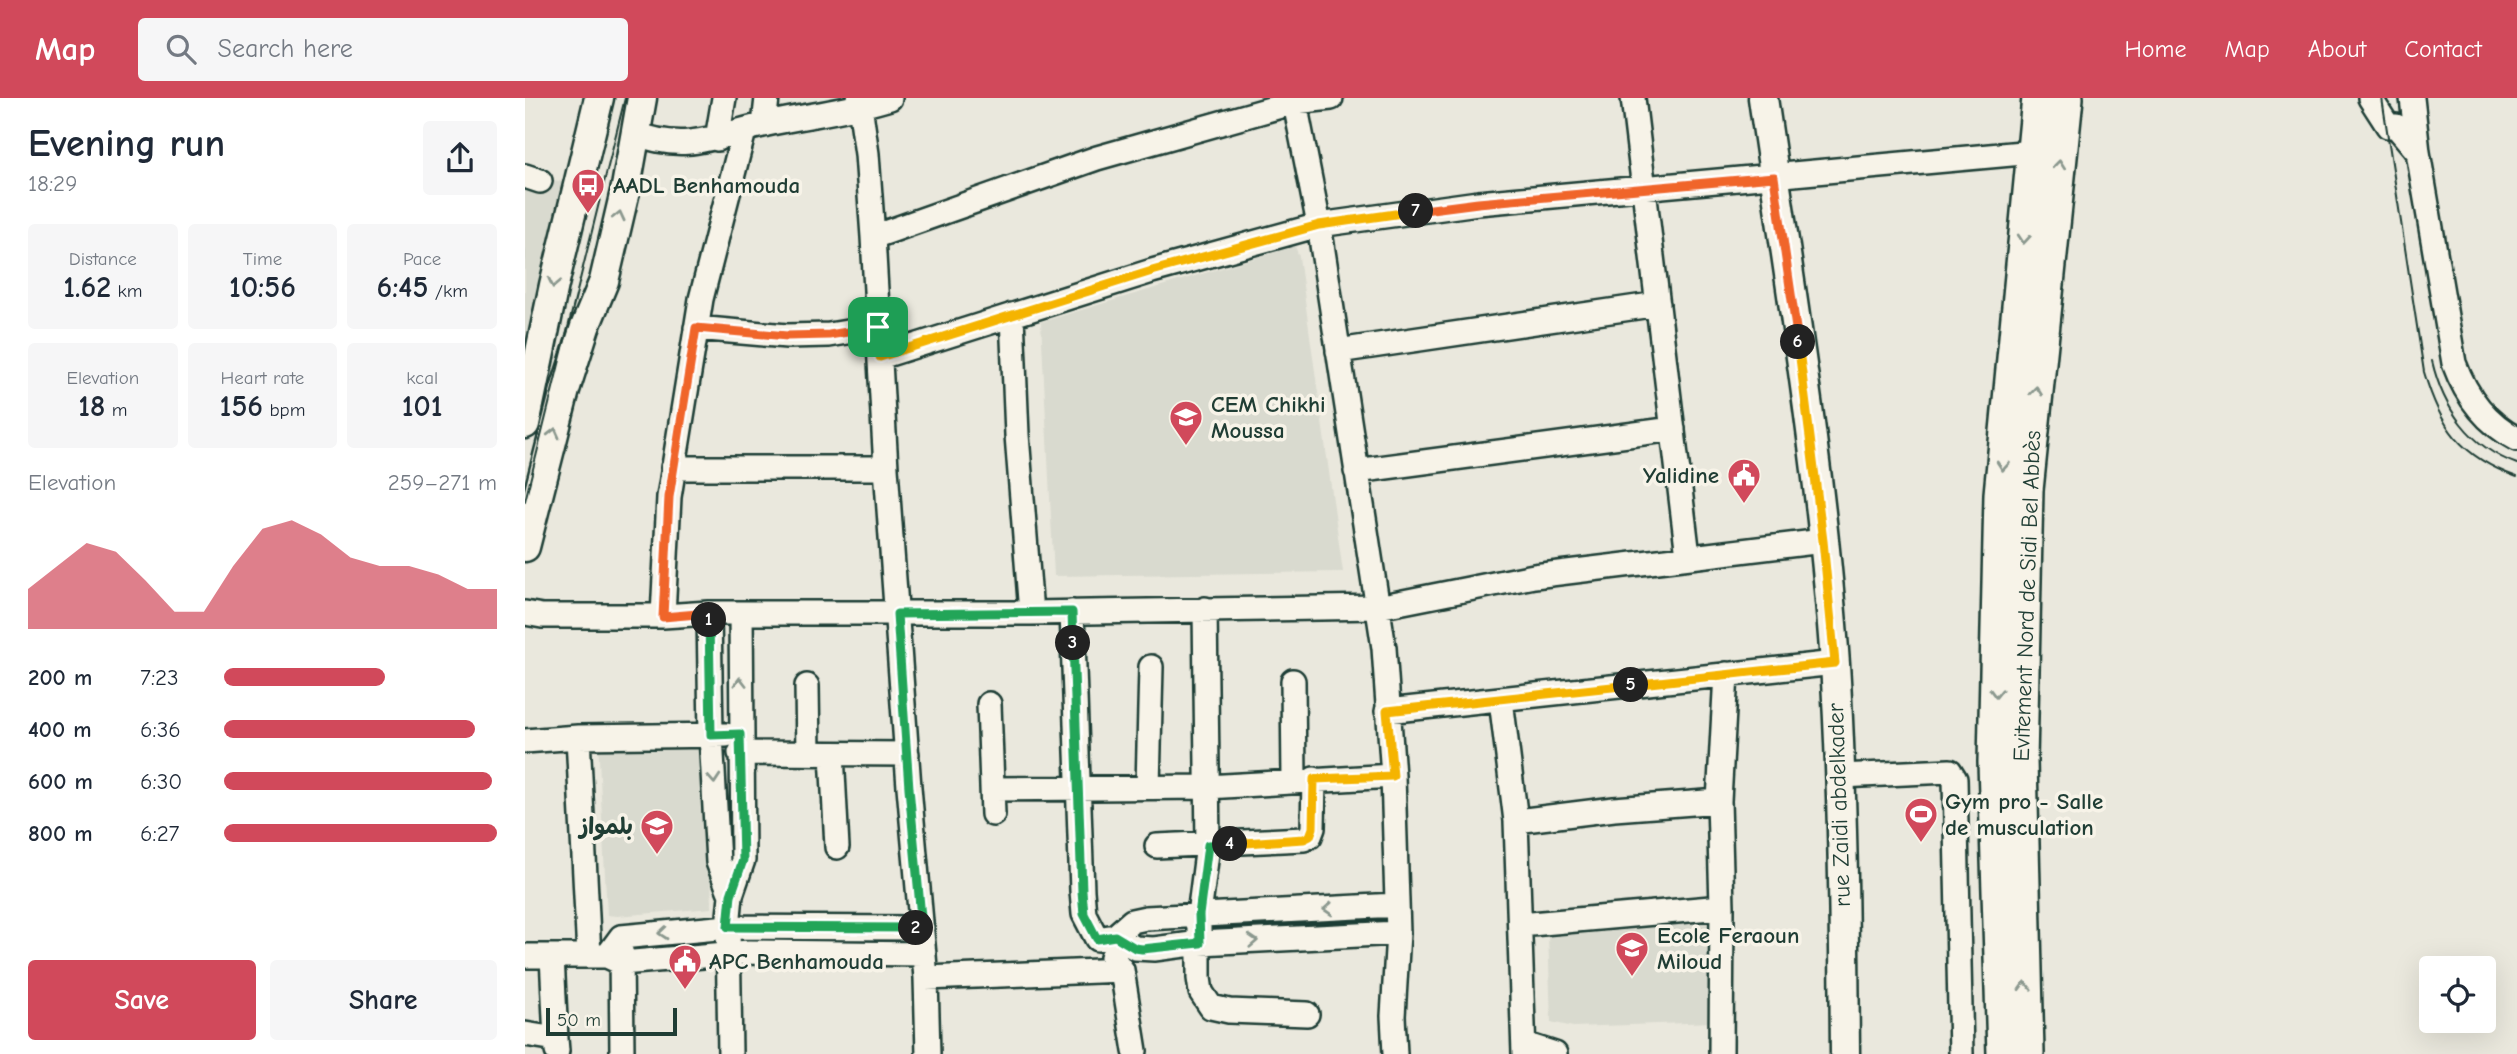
<!DOCTYPE html>
<meta charset="utf-8">
<style>
:root{--surface:#fff;--page:#f6f6f7;--text:#1f2937;--muted:#747a83;--accent:#d1495b}
body{margin:0;font-family:"Comic Neue","Playpen Sans Arabic",sans-serif;background:var(--page);color:var(--text);height:100vh;display:flex;flex-direction:column;font-size:26px;white-space:nowrap}
*{box-sizing:border-box;margin:0}
p{font-size:23px;color:var(--muted)}
.icon{flex:none;width:38px;height:38px;fill:none;stroke:currentColor;stroke-width:2;stroke-linecap:round;stroke-linejoin:round}
.map{position:relative;flex:1;overflow:hidden}
.side{display:flex;flex-direction:column;background:var(--surface);width:525px}
.side>*{flex:none}
.fabs{position:absolute;left:1894px;top:858px;display:grid;gap:14px}
.fabs a{display:grid;place-items:center;width:77px;height:77px;border-radius:7px;background:var(--surface);box-shadow:0 7px 28px #0002;font-size:35px}
.scale{position:absolute;left:21px;bottom:18px;width:131px;box-sizing:border-box;padding-left:7px;border:4px solid #1f3d34;border-top:0;font-size:19px;line-height:24px;white-space:nowrap;color:#1f3d34;-webkit-text-stroke:5px #f7f3e8;paint-order:stroke}
.pin{position:absolute;display:grid;place-items:center;width:60px;height:60px;color:#fff;margin:-30px;border-radius:14px;box-shadow:0 4px 10px #0006}
.km{position:absolute;width:35px;height:35px;margin:-18px;border-radius:50%;background:#222;color:#fff;font-size:19px;line-height:35px;text-align:center}
.round{display:grid;place-items:center;flex:none;width:74px;height:74px;border-radius:7px;background:var(--page)}
.headline{display:flex;align-items:center;justify-content:space-between;height:119px;padding:0 28px}
h1{font-size:38px;font-weight:600;line-height:52px}
.figures{display:grid;grid-template-columns:repeat(3,1fr);gap:10px;height:119px;padding:7px 28px}
.figures div{display:grid;align-content:center;border-radius:7px;background:var(--page);text-align:center}
.figures b{font-size:30px;font-weight:600}
.figures small{font-size:19px;font-weight:400}
.figures p{font-size:19px}
.chart{height:196px;padding:14px 28px}
.chart p{display:flex;justify-content:space-between}
.chart svg{width:100%;height:126px;margin-top:7px;fill:var(--accent);opacity:.7}
.cta{display:flex;gap:14px;margin-top:auto;padding:14px 28px}
.cta a{flex:1;height:80px;border-radius:7px;background:var(--accent);color:#fff;font-size:28px;font-weight:600;line-height:80px;text-align:center}
.cta a+a{background:var(--page);color:var(--text)}
ul{padding:0 28px;list-style:none;font-size:23px}
li{display:grid;grid-template-columns:112px 84px 1fr;align-items:center;height:52px}
li i{height:18px;border-radius:9px;background:var(--accent)}
header{display:flex;align-items:center;gap:42px;box-sizing:border-box;height:98px;padding:0 35px;background:var(--accent);color:#fff}
header strong{font-size:33px}
nav{display:flex;gap:38px;margin-inline-start:auto;font-size:24px}
.search{width:490px;height:63px;background:var(--page);display:flex;align-items:center;gap:18px;box-sizing:border-box;padding:0 24px;border-radius:7px;color:var(--muted);font-size:26px}
main{display:flex;flex:1;min-height:0}
.map>svg:first-child{display:block}
.built{fill:#d9dacf}
.lines{fill:none;stroke-linecap:round;stroke-linejoin:round}
.minor-casing{stroke:#1f3d34;stroke-width:28}
.major-casing{stroke:#1f3d34;stroke-width:33}
.highway-casing{stroke:#1f3d34;stroke-width:38}
.minor{stroke:#f7f3e8;stroke-width:23}
.major{stroke:#f7f3e8;stroke-width:28}
.highway{stroke:#f7f3e8;stroke-width:33}
.tram{stroke:#1f3d34;stroke-width:2}
.oneway{stroke:#8b988e}
.split-1-casing{stroke:#fff;stroke-width:14}
.split-2-casing{stroke:#fff;stroke-width:14}
.split-3-casing{stroke:#fff;stroke-width:14}
.split-4-casing{stroke:#fff;stroke-width:14}
.split-5-casing{stroke:#fff;stroke-width:14}
.split-6-casing{stroke:#fff;stroke-width:14}
.split-7-casing{stroke:#fff;stroke-width:14}
.split-8-casing{stroke:#fff;stroke-width:14}
.split-1{stroke:#f0652b;stroke-width:9}
.split-2{stroke:#22a559;stroke-width:9}
.split-3{stroke:#22a559;stroke-width:9}
.split-4{stroke:#22a559;stroke-width:9}
.split-5{stroke:#f5b400;stroke-width:9}
.split-6{stroke:#f5b400;stroke-width:9}
.split-7{stroke:#f0652b;stroke-width:9}
.split-8{stroke:#f5b400;stroke-width:9}
.labels{text-anchor:middle;dominant-baseline:central;stroke-width:7;stroke-linejoin:round;paint-order:stroke}
.poi-label{font-size:23px;font-weight:bold;fill:#1f3d34;stroke:#f7f3e8;text-anchor:start}
.street-label{font-size:23px;fill:#1f3d34;stroke:#f7f3e8}
</style>
<header>
<strong>Map</strong>
<div class="search"><svg class="icon" aria-label="search" viewBox="0 0 24 24"><circle cx="10" cy="10" r="6"/><path d="M15 15l6 6"/></svg>Search here</div>
<nav><a>Home</a><a>Map</a><a>About</a><a>Contact</a></nav>
</header>
<main>
<section class="side">
<div class="headline"><div><h1>Evening run</h1><p>18:29</p></div><a class="round"><svg class="icon" aria-label="share" viewBox="0 0 24 24"><path d="M12 15V3M7 8l5-5 5 5M5 13v7h14v-7"/></svg></a></div>
<div class="figures">
<div><p>Distance</p><b>1.62<small> km</small></b></div>
<div><p>Time</p><b>10:56</b></div>
<div><p>Pace</p><b>6:45<small> /km</small></b></div>
</div>
<div class="figures">
<div><p>Elevation</p><b>18<small> m</small></b></div>
<div><p>Heart rate</p><b>156<small> bpm</small></b></div>
<div><p>kcal</p><b>101</b></div>
</div>
<div class="chart"><p><span>Elevation</span>259–271 m</p>
<svg viewBox="0 0 160 44" preserveAspectRatio="none"><path d="M0 44V30L10 22L20 14L30 17L40 27L50 38L60 38L70 22L80 9L90 6L100 11L110 19L120 22L130 22L140 25L150 30L160 30V44z"/></svg>
</div>
<ul>
<li><b>200 m</b>7:23<i style="width:59%"></i></li>
<li><b>400 m</b>6:36<i style="width:92%"></i></li>
<li><b>600 m</b>6:30<i style="width:98%"></i></li>
<li><b>800 m</b>6:27<i style="width:100%"></i></li>
</ul>
<div class="cta"><a>Save</a><a>Share</a></div>
</section>
<div class="map">
<svg width="1992" height="956" viewBox="0 0 1992 956">
<rect width="100%" height="100%" fill="#eae8dd"/>
<filter id="ink" filterUnits="userSpaceOnUse"><feTurbulence type="fractalNoise" baseFrequency=".0143" numOctaves="2"/><feDisplacementMap in="SourceGraphic" scale="14" xChannelSelector="R" yChannelSelector="G"/><feConvolveMatrix kernelMatrix="1 2 1 2 8 2 1 2 1" color-interpolation-filters="sRGB"/></filter>
<g filter="url(#ink)">
<!-- built -->
<path class="built" d="M0,75l46,11 -46,198z
M770,148l4,11 44,315 -289,4 -13,-254z
M182,639l5,171 -95,8 -10,-1 -9,-176z
M1186,816l4,108 -142,5 -22,-5 -3,-88z"/>
<g class="lines">
<defs>
<path id="minor" d="M334,0l8,56 6,83 13,231 23,319 17,191 2,76
M769,0l25,127 65,423 9,128 5,157 -5,83 2,38
M1108,0l55,458
M1845,0l18,28h8l22,26
M1887,0l6,54 36,211c12,33 32,60 63,76
M239,27l3,-27
M109,35c54,21 82,2 133,-9 41,-9 82,-13 123,-26
M192,41l7,-41
M0,78l15,5
M348,139l224,-79 198,-56 36,-4
M487,217l5,120 14,178
M171,230l91,8 42,-1 49,-8
M813,253l320,-47
M355,259l272,-86 167,-46 159,-22 555,-51
M148,370h213
M831,373l317,-42
M680,511l3,236 -9,70v63l2,14 10,15 18,4 78,3
M547,514l10,279 2,23 13,25 18,-3 17,-15 14,-3 250,-13
M0,515l17,3h121l46,-3h322l347,-6 156,-31 289,-35
M184,515l2,122 7,127 13,33
M138,518l6,-119 32,-198 43,-168
M768,583l1,99
M282,588l1,67
M976,602l15,121 8,233
M464,606l4,110
M862,613l448,-48
M53,639l11,219
M0,643l53,-4 148,-2
M215,655l167,1
M307,656l5,93
M1315,678l110,-5 5,8 6,275
M623,689l3,-120
M468,691l214,-2 186,-11
M991,723l98,-12 105,-8
M632,748l147,-7 6,-3 3,-8 1,-49
M995,827l202,-18
M590,838l20,12 19,1 46,-6 198,-10
M96,853l1,103
M0,858h82l15,7 127,-11 174,2
M27,858l4,83
M82,858l14,-19 107,-10 194,1
M587,859l10,13 13,81
M401,880l196,-8
M0,936l31,5 1,12
M999,946l31,10
M205,956l-2,-127 3,-32 12,-35 -2,-247
M1196,956l1,-147 -3,-106 7,-127"/>
<path id="major" d="M1238,0c27,188 59,376 72,566 8,129 9,260 10,390
M0,326l29,-139 45,-187
M0,449l40,-157 20,-63 19,-46 22,-94 16,-89"/>
<path id="highway" d="M1479,956l-9,-292 6,-268 38,-396
M1502,956l-7,-293 6,-271 40,-392"/>
</defs>
<!-- minor casing -->
<use href="#minor" class="minor-casing"/>
<!-- major casing -->
<use href="#major" class="major-casing"/>
<!-- highway casing -->
<use href="#highway" class="highway-casing"/>
<!-- minor -->
<use href="#minor" class="minor"/>
<!-- major -->
<use href="#major" class="major"/>
<!-- highway -->
<use href="#highway" class="highway"/>
<!-- tram -->
<path class="tram" d="M1857,0l42,274c16,55 37,85 93,105
M1907,263c11,47 38,86 85,103
M0,403l100,-403"/>
</g>
<!-- one-way arrows -->
<defs><path id="oneway-chevron" d="M-2-3.5L2.5 0L-2 3.5" fill="none" stroke-width="1.6" stroke-linecap="round" stroke-linejoin="round" transform="scale(1.75)"/></defs>
<g class="oneway">
<use href="#oneway-chevron" transform="translate(1534 67) rotate(-84)"/>
<use href="#oneway-chevron" transform="translate(94 118) rotate(-77)"/>
<use href="#oneway-chevron" transform="translate(1499 141) rotate(95)"/>
<use href="#oneway-chevron" transform="translate(29 185) rotate(102)"/>
<use href="#oneway-chevron" transform="translate(1511 293) rotate(-84)"/>
<use href="#oneway-chevron" transform="translate(29 335) rotate(-76)"/>
<use href="#oneway-chevron" transform="translate(1478 368) rotate(95)"/>
<use href="#oneway-chevron" transform="translate(215 584) rotate(-90)"/>
<use href="#oneway-chevron" transform="translate(1471 595) rotate(91)"/>
<use href="#oneway-chevron" transform="translate(189 681) rotate(86)"/>
<use href="#oneway-chevron" transform="translate(803 811) rotate(177)"/>
<use href="#oneway-chevron" transform="translate(138 835) rotate(175)"/>
<use href="#oneway-chevron" transform="translate(728 843) rotate(-3)"/>
<use href="#oneway-chevron" transform="translate(1500 888) rotate(-92)"/>
</g>
</g>
<g class="lines" filter="url(#ink)">
<defs>
<path id="split-1" d="M184,522v-7l-46,4 6,-120 27,-169 91,8 42,-1 49,-8"/>
<path id="split-2" d="M184,522l2,115 29,-1 3,126 -12,35 -3,32 188,1"/>
<path id="split-3" d="M391,830h6l-13,-140 -12,-174 175,-2 1,31"/>
<path id="split-4" d="M548,545l9,248 2,23 13,25 18,-3 20,12 7,1 58,-6 -1,-28 9,-70 22,-1"/>
<path id="split-5" d="M705,746l74,-5 6,-3 3,-8 1,-49 79,-3 -6,-65 244,-26"/>
<path id="split-6" d="M1106,587l204,-22 -12,-122 -25,-199"/>
<path id="split-7" d="M891,113l62,-8 296,-26 24,165"/>
<path id="split-8" d="M353,229l2,30 272,-86 167,-46 97,-14"/>
</defs>
<!-- split-1 casing -->
<use href="#split-1" class="split-1-casing"/>
<!-- split-2 casing -->
<use href="#split-2" class="split-2-casing"/>
<!-- split-3 casing -->
<use href="#split-3" class="split-3-casing"/>
<!-- split-4 casing -->
<use href="#split-4" class="split-4-casing"/>
<!-- split-5 casing -->
<use href="#split-5" class="split-5-casing"/>
<!-- split-6 casing -->
<use href="#split-6" class="split-6-casing"/>
<!-- split-7 casing -->
<use href="#split-7" class="split-7-casing"/>
<!-- split-8 casing -->
<use href="#split-8" class="split-8-casing"/>
<!-- split-1 -->
<use href="#split-1" class="split-1"/>
<!-- split-2 -->
<use href="#split-2" class="split-2"/>
<!-- split-3 -->
<use href="#split-3" class="split-3"/>
<!-- split-4 -->
<use href="#split-4" class="split-4"/>
<!-- split-5 -->
<use href="#split-5" class="split-5"/>
<!-- split-6 -->
<use href="#split-6" class="split-6"/>
<!-- split-7 -->
<use href="#split-7" class="split-7"/>
<!-- split-8 -->
<use href="#split-8" class="split-8"/>
</g>
<!-- icons -->
<defs>
<symbol id="bus-pin" viewBox="-11 -11 22 30"><path d="M0 17L-7.5 6A9.5 9.5 0 1 1 7.5 6Z" fill="#d1495b" stroke="#f7f3e8"/><path d="M-5-6H5V4H4V6H2V4H-2V6H-4V4H-5ZM-3.5-4V0h7V-4ZM-3.5 1.2v1.5H-2V1.2ZM2 1.2v1.5H3.5V1.2Z" fill="#fff"/></symbol>
<symbol id="school-pin" viewBox="-11 -11 22 30"><path d="M0 17L-7.5 6A9.5 9.5 0 1 1 7.5 6Z" fill="#d1495b" stroke="#f7f3e8"/><path d="M0-5L7-2L0 1L-7-2ZM-4 1L0 2.5L4 1V4Q0 6-4 4Z" fill="#fff"/></symbol>
<symbol id="civic-pin" viewBox="-11 -11 22 30"><path d="M0 17L-7.5 6A9.5 9.5 0 1 1 7.5 6Z" fill="#d1495b" stroke="#f7f3e8"/><path d="M-.6-6.5H3V-4.5H.6V-3L4-1V1h2V6H-6V1h2V-1L-.6-3ZM-1.2 2.5V6h2.4V2.5Z" fill="#fff"/></symbol>
<symbol id="stadium-pin" viewBox="-11 -11 22 30"><path d="M0 17L-7.5 6A9.5 9.5 0 1 1 7.5 6Z" fill="#d1495b" stroke="#f7f3e8"/><path d="M0-5a6.5 5 0 1 0 0 10a6.5 5 0 1 0 0-10ZM-3.5-1.8h7v3.6h-7Z" fill="#fff"/></symbol>
</defs>
<g fill-rule="evenodd">
<use href="#bus-pin" x="44" y="68" width="38" height="52"/>
<use href="#school-pin" x="642" y="300" width="38" height="52"/>
<use href="#civic-pin" x="1200" y="358" width="38" height="52"/>
<use href="#stadium-pin" x="1377" y="697" width="38" height="52"/>
<use href="#school-pin" x="113" y="709" width="38" height="52"/>
<use href="#school-pin" x="1088" y="831" width="38" height="52"/>
<use href="#civic-pin" x="141" y="844" width="38" height="52"/>
</g>
<g class="labels">
<!-- poi labels -->
<g class="poi-label">
<text x="88" y="87">AADL Benhamouda</text>
<text x="686" y="306">CEM Chikhi<tspan x="686" dy="26">Moussa</tspan></text>
<text x="1194" y="377" text-anchor="end">Yalidine</text>
<text x="1420" y="703">Gym pro - Salle<tspan x="1420" dy="26">de musculation</tspan></text>
<text x="108" y="728" text-anchor="end">بلمواز</text>
<text x="1132" y="837">Ecole Feraoun<tspan x="1132" dy="26">Miloud</tspan></text>
<text x="184" y="863">APC Benhamouda</text>
</g>
<!-- street labels -->
<g class="street-label">
<text transform="translate(1502 498) rotate(-88)">Evitement Nord de Sidi Bel Abbès</text>
<text transform="translate(1314 707) rotate(-92)">rue Zaidi abdelkader</text>
</g>
</g>
</svg>
<div class="fabs">
<a><svg class="icon" aria-label="locate" viewBox="0 0 24 24"><circle cx="12" cy="12" r="6"/><path d="M12 2v4M12 18v4M2 12h4M18 12h4"/></svg></a>
</div>
<div class="scale">50 m</div>
<div class="pin" style="left:353px;top:229px;background:#1e9e55"><svg class="icon" aria-label="arrive" viewBox="0 0 24 24"><path d="M6 21V4h12l-3 4 3 4H6"/></svg></div>
<b class="km" style="left:184px;top:522px">1</b>
<b class="km" style="left:391px;top:830px">2</b>
<b class="km" style="left:548px;top:545px">3</b>
<b class="km" style="left:705px;top:746px">4</b>
<b class="km" style="left:1106px;top:587px">5</b>
<b class="km" style="left:1273px;top:244px">6</b>
<b class="km" style="left:891px;top:113px">7</b>
</div>
</main>
